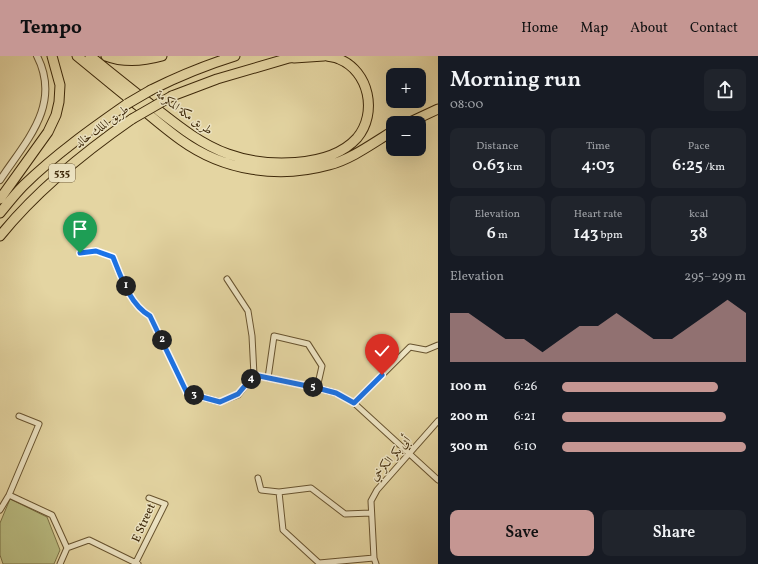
<!DOCTYPE html>
<meta charset="utf-8">
<style>
:root{--surface:#171b24;--page:#20242c;--text:#f1f3f6;--muted:#9ea1a6;--accent:#c59692}
body{margin:0;font-family:Vollkorn,Amiri,serif;background:var(--page);color:var(--text);height:100vh;display:flex;flex-direction:column;font-size:15px;white-space:nowrap}
*{box-sizing:border-box;margin:0}
p{font-size:13px;color:var(--muted)}
.icon{flex:none;width:22px;height:22px;fill:none;stroke:currentColor;stroke-width:2;stroke-linecap:round;stroke-linejoin:round}
.map{position:relative;flex:1;overflow:hidden}
.sheet{display:flex;flex-direction:column;background:var(--surface);width:320px}
.sheet>*{flex:none}
.controls{position:absolute;left:386px;top:12px;display:grid;gap:8px}
.controls a{display:grid;place-items:center;width:40px;height:40px;border-radius:8px;background:var(--surface);box-shadow:0 4px 16px #0002;font-size:20px}
.pin{position:absolute;display:grid;place-items:center;width:34px;height:34px;color:#fff;margin:-41px -17px;border-radius:50% 50% 50% 0;rotate:-45deg;box-shadow:0 0 4px #0007}
.pin .icon{rotate:45deg}
.km{position:absolute;width:20px;height:20px;margin:-10px;border-radius:50%;background:#222;color:#fff;font-size:11px;line-height:20px;text-align:center}
.round{display:grid;place-items:center;flex:none;width:42px;height:42px;border-radius:8px;background:var(--page)}
.summary{display:flex;align-items:center;justify-content:space-between;height:68px;padding:0 12px}
h1{font-size:22px;font-weight:600;line-height:30px}
.stats{display:grid;grid-template-columns:repeat(3,1fr);gap:6px;height:68px;padding:4px 12px}
.stats div{display:grid;align-content:center;border-radius:8px;background:var(--page);text-align:center}
.stats b{font-size:17px;font-weight:600}
.stats small{font-size:11px;font-weight:400}
.stats p{font-size:11px}
.chart{height:112px;padding:8px 12px}
.chart p{display:flex;justify-content:space-between}
.chart svg{width:100%;height:72px;margin-top:4px;fill:var(--accent);opacity:.7}
.action{display:flex;gap:8px;margin-top:auto;padding:8px 12px}
.action a{flex:1;height:46px;border-radius:8px;background:var(--accent);color:#111;font-size:16px;font-weight:600;line-height:46px;text-align:center}
.action a+a{background:var(--page);color:var(--text)}
ul{padding:0 12px;list-style:none;font-size:13px}
li{display:grid;grid-template-columns:64px 48px 1fr;align-items:center;height:30px}
li i{height:10px;border-radius:5px;background:var(--accent)}
header{display:flex;align-items:center;gap:24px;box-sizing:border-box;height:56px;padding:0 20px;background:var(--accent);color:#111}
header strong{font-size:19px}
nav{display:flex;gap:22px;margin-inline-start:auto;font-size:14px}
main{display:flex;flex:1;min-height:0}
.map>svg:first-child{display:block}
.green{fill:#b9bc82;stroke:#7b7246}
.lines{fill:none;stroke-linecap:round;stroke-linejoin:round}
.minor-casing{stroke:#67532f;stroke-width:7}
.tertiary-casing{stroke:#67532f;stroke-width:8}
.motorway-casing{stroke:#3d2809;stroke-width:11}
.minor{stroke:#ede4c3;stroke-width:5}
.tertiary{stroke:#ede4c3;stroke-width:6}
.motorway{stroke:#e4d5a2;stroke-width:9}
.motorway-bridge-casing{stroke:#3d2809;stroke-width:11;stroke-linecap:butt}
.motorway-bridge{stroke:#e4d5a2;stroke-width:9}
.route-casing{stroke:#fff;stroke-width:8}
.route{stroke:#1a73e8;stroke-width:5}
.labels{text-anchor:middle;dominant-baseline:central;stroke-width:3;stroke-linejoin:round;paint-order:stroke}
.shield{fill:#ede4c3;stroke:#726041;stroke-width:1}
.shield-label{font-size:11px;font-weight:bold;fill:#3d2809}
.street-label{font-size:12px;fill:#3d2809;stroke:#ede4c3}
</style>
<header>
<strong>Tempo</strong>
<nav><a>Home</a><a>Map</a><a>About</a><a>Contact</a></nav>
</header>
<main>
<div class="map">
<svg width="438" height="508" viewBox="0 0 438 508">
<rect width="100%" height="100%" fill="#e4d5a2"/>
<filter id="stains"><feTurbulence type="fractalNoise" baseFrequency=".005" numOctaves="4"/><feColorMatrix values="0 0 0 0 .2 0 0 0 0 .09 0 0 0 0 .02 0 0 0 .5 -.17"/></filter>
<radialGradient id="worn" r=".72"><stop offset=".6" stop-color="#630" stop-opacity="0"/><stop offset="1" stop-color="#630" stop-opacity=".3"/></radialGradient>
<!-- green -->
<path class="green" d="M10,443l37,18 13,33 -6,14h-51l-3,-9v-32z"/>
<g class="lines">
<defs>
<path id="minor" d="M80,197l16,-2 17,6c8,20 17,48 37,59l37,77 33,9 18,-7 16,-20 -2,-39 -4,-25 -21,-32
M254,319l63,13 19,5 18,10 84,77
M268,322l6,-42 34,8 14,22 -5,22
M354,347l56,-56 16,3 12,-5
M258,422l3,12 18,2 32,-4 34,26 26,-1
M279,436l4,38 36,33 55,-5
M9,439l43,20 15,33 -7,16
M0,454l9,-15 30,-71 -20,-8
M67,492l22,-8 49,24
M135,508l30,-60 -16,-6
M376,508l-2,-6 -3,-57 6,-11 61,-69"/>
<path id="tertiary" d="M0,124c26,-39 62,-75 37,-124"/>
<path id="motorway" d="M77,0c21,17 42,35 64,52 13,11 26,22 40,32 43,31 98,39 148,25 23,-6 44,-22 64,-34
M90,0c21,17 42,34 64,51 23,18 46,37 74,47 36,13 101,15 129,-16 21,-25 12,-67 -18,-79 -4,-2 -9,-2 -12,-3
M106,0c18,7 38,5 56,0
M294,2l30,-2
M151,34c28,-14 55,-25 84,-34
M172,40l45,-17 72,-21 11,-2
M408,67l30,-14
M0,143l48,-67 8,-17 3,-13 1,-17 -8,-29
M0,157c8,-10 16,-20 24,-28 32,-31 67,-56 103,-81
M0,180c37,-46 83,-83 132,-117"/>
</defs>
<!-- minor casing -->
<use href="#minor" class="minor-casing"/>
<!-- tertiary casing -->
<use href="#tertiary" class="tertiary-casing"/>
<!-- motorway casing -->
<use href="#motorway" class="motorway-casing"/>
<!-- minor -->
<use href="#minor" class="minor"/>
<!-- tertiary -->
<use href="#tertiary" class="tertiary"/>
<!-- motorway -->
<use href="#motorway" class="motorway"/>
<defs>
<path id="motorway-bridge" d="M127,48l24,-14
M132,63l40,-23"/>
</defs>
<!-- motorway-bridge casing -->
<use href="#motorway-bridge" class="motorway-bridge-casing"/>
<!-- motorway-bridge -->
<use href="#motorway-bridge" class="motorway-bridge"/>
</g>
<g class="lines">
<defs>
<path id="route" d="M80,197l16,-2 17,6c8,20 17,48 37,59l37,77 33,9 18,-8 16,-19 63,13 19,5 18,10 28,-28"/>
</defs>
<!-- route casing -->
<use href="#route" class="route-casing"/>
<!-- route -->
<use href="#route" class="route"/>
</g>
<g class="labels">
<!-- shield labels -->
<rect class="shield" x="49" y="108" width="26" height="18" rx="3"/>
<g class="shield-label">
<text x="62" y="117">535</text>
</g>
<!-- street labels -->
<g class="street-label">
<text transform="translate(184 57) rotate(36)">طريق مكة المكرمة</text>
<text transform="translate(102 71) rotate(-36)">طريق الملك خالد</text>
<text transform="translate(391 403) rotate(-49)">أبي بكر الكرخي</text>
<text transform="translate(144 467) rotate(-66)">E Street</text>
</g>
</g>
<rect width="100%" height="100%" filter="url(#stains)"/>
<rect width="100%" height="100%" fill="url(#worn)"/>
</svg>
<div class="controls">
<a>+</a>
<a>−</a>
</div>
<div class="pin" style="left:80px;top:197px;background:#1e9e55"><svg class="icon" aria-label="arrive" viewBox="0 0 24 24"><path d="M6 21V4h12l-3 4 3 4H6"/></svg></div>
<div class="pin" style="left:382px;top:319px;background:#d93025"><svg class="icon" aria-label="check" viewBox="0 0 24 24"><path d="M5 12l5 5 9-10"/></svg></div>
<b class="km" style="left:126px;top:230px">1</b>
<b class="km" style="left:162px;top:284px">2</b>
<b class="km" style="left:194px;top:339px">3</b>
<b class="km" style="left:251px;top:323px">4</b>
<b class="km" style="left:313px;top:331px">5</b>
</div>
<section class="sheet">
<div class="summary"><div><h1>Morning run</h1><p>08:00</p></div><a class="round"><svg class="icon" aria-label="share" viewBox="0 0 24 24"><path d="M12 15V3M7 8l5-5 5 5M5 13v7h14v-7"/></svg></a></div>
<div class="stats">
<div><p>Distance</p><b>0.63<small> km</small></b></div>
<div><p>Time</p><b>4:03</b></div>
<div><p>Pace</p><b>6:25<small> /km</small></b></div>
</div>
<div class="stats">
<div><p>Elevation</p><b>6<small> m</small></b></div>
<div><p>Heart rate</p><b>143<small> bpm</small></b></div>
<div><p>kcal</p><b>38</b></div>
</div>
<div class="chart"><p><span>Elevation</span>295–299 m</p>
<svg viewBox="0 0 160 44" preserveAspectRatio="none"><path d="M0 44V14L10 14L20 22L30 30L40 30L50 38L60 30L70 22L80 22L90 14L100 22L110 30L120 30L130 22L140 14L150 6L160 14V44z"/></svg>
</div>
<ul>
<li><b>100 m</b>6:26<i style="width:85%"></i></li>
<li><b>200 m</b>6:21<i style="width:89%"></i></li>
<li><b>300 m</b>6:10<i style="width:100%"></i></li>
</ul>
<div class="action"><a>Save</a><a>Share</a></div>
</section>
</main>
